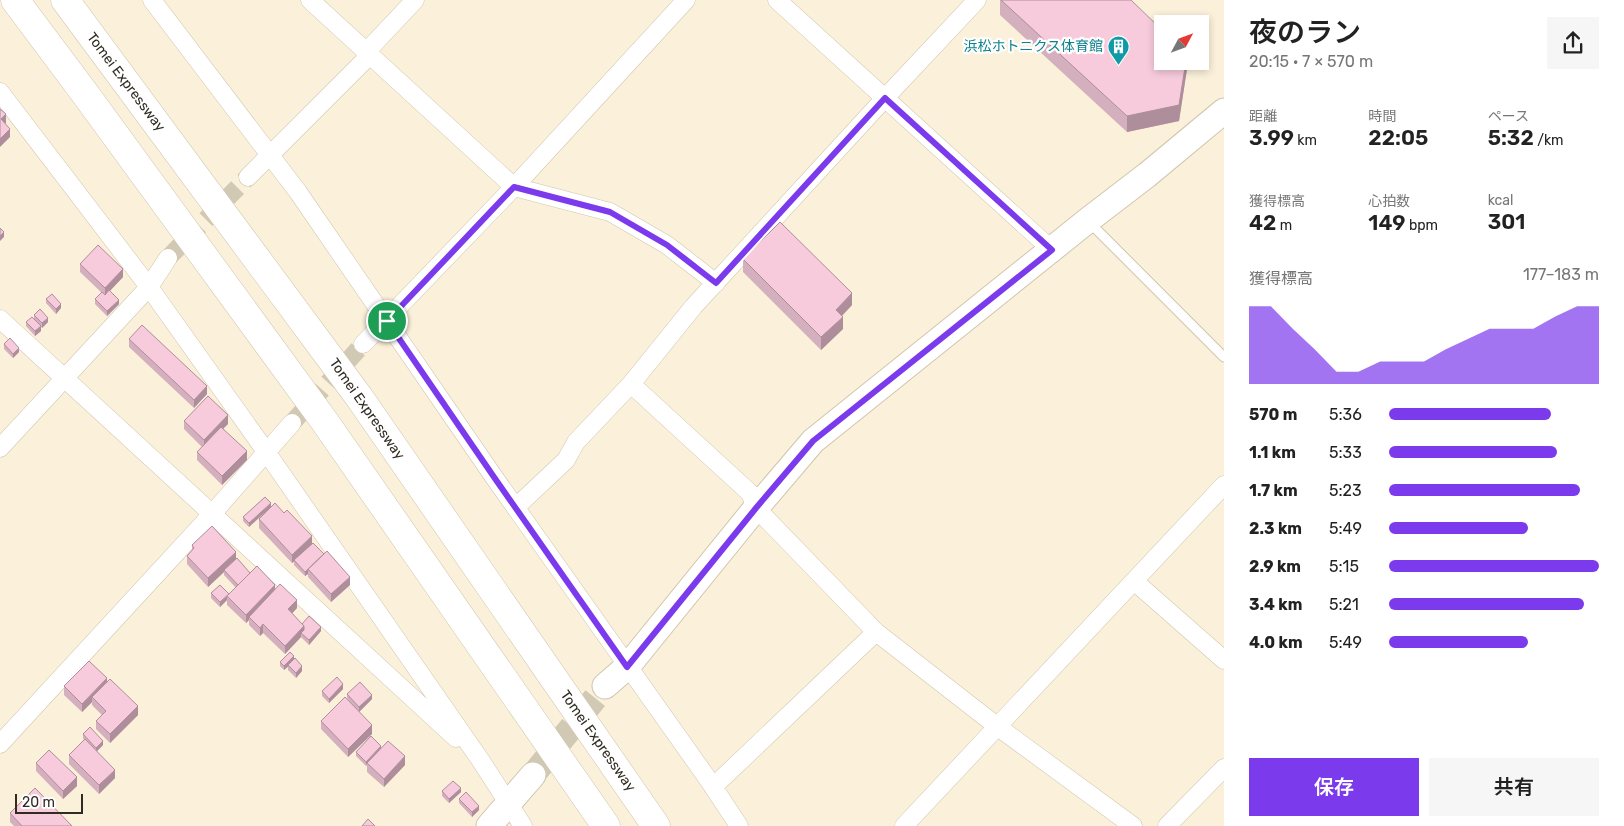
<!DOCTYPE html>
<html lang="ja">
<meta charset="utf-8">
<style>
:root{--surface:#fff;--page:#f6f6f6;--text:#222;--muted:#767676;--accent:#7c3aed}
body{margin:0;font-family:Rubik,"Noto Sans JP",sans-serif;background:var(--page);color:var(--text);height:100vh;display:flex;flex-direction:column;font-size:19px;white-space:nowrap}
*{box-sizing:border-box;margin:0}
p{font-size:16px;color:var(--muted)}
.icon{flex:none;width:28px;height:28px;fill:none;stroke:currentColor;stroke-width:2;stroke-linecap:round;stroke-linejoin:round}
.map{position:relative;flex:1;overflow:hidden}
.drawer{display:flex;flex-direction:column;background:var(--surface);width:400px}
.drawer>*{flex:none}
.needle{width:32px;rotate:49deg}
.tools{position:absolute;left:1154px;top:15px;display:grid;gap:10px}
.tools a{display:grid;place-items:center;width:55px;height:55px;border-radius:0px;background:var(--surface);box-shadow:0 2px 8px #0003;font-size:25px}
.scale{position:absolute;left:15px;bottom:12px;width:68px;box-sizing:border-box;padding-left:5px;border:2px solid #302c23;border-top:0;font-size:14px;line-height:18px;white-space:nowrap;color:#302c23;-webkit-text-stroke:4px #fefefe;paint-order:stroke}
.pin{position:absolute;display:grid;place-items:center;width:42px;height:42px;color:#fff;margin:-21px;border:2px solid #fff;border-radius:50%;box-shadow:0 1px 5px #0007}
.round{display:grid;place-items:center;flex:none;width:52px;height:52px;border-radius:0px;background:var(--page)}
.overview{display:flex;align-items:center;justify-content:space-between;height:85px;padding:0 25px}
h1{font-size:28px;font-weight:600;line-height:38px}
.metrics{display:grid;grid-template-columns:repeat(3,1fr);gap:8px;height:85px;padding:5px 25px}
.metrics div{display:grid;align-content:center}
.metrics b{font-size:21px;font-weight:600}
.metrics small{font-size:14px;font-weight:400}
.metrics p{font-size:14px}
.chart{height:140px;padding:10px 25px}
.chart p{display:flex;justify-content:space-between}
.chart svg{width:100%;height:90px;margin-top:5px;fill:var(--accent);opacity:.7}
.cta{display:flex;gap:10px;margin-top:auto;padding:10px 25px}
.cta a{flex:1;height:58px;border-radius:0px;background:var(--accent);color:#fff;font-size:20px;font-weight:600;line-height:58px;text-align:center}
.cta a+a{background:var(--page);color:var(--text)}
ul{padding:0 25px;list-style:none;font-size:16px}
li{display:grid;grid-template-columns:80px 60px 1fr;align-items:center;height:38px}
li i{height:12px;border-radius:6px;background:var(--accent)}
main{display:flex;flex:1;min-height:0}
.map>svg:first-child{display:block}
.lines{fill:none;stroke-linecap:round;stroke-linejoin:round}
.street-tunnel{stroke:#d2c9b5;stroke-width:18;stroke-dasharray:18 9;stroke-linecap:butt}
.secondary-tunnel{stroke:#d2c9b5;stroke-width:25;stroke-dasharray:25 12;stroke-linecap:butt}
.lane-casing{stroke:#d0c6af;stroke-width:11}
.street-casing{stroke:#d0c6af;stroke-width:19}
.secondary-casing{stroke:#d0c6af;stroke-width:27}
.highway-casing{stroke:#d0c6af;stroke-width:29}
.lane{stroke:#fff;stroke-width:9}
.street{stroke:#fff;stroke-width:18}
.secondary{stroke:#fff;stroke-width:25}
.highway{stroke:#fff;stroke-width:28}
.wall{fill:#d4afbd}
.shaded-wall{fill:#ad8e9a}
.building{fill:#f7cbdc;stroke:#ad8e9a}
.route-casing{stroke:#fff;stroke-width:10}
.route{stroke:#7c3aed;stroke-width:6}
.labels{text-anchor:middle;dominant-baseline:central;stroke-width:4.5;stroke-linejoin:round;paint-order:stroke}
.culture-label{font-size:14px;fill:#0d838f;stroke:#fefefe;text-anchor:end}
.street-label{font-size:14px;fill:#302c23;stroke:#fefefe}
</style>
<main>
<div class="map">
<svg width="1224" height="826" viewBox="0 0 1224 826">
<rect width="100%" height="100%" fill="#fbf0d9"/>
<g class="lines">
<!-- street-tunnel -->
<path class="street-tunnel" d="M168,258l80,-81
M292,423l71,-79"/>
<!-- secondary-tunnel -->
<path class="secondary-tunnel" d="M533,775l72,-89"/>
<defs>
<path id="lane" d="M1088,221l136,136"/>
<path id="street" d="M152,0l146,192 198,288 214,302 29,44
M310,0l204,187 96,25 57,33 49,38
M777,0l275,250
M0,92l149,195 118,166 214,308 42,65
M248,177l117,-117 1,-8 49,-52
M0,319l456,419
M363,344l151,-157 172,-187
M631,384l119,109 6,15 120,124 122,95 135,99
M0,448l149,-161 19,-29
M516,507l50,-47 10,-18 55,-58 63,-78 191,-208 92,-98
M1134,581l90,79
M0,744l212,-230 80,-91
M713,787l163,-155
M904,826l320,-341
M1167,826l57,-58"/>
<path id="secondary" d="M605,686l22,-19 129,-159 57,-67 274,-220 60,-46 77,-64
M489,826l44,-51"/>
<path id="highway" d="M15,0l71,95 239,327 281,404
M65,0l294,397 297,429"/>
</defs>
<!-- lane casing -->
<use href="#lane" class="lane-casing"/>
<!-- street casing -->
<use href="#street" class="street-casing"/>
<!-- secondary casing -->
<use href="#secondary" class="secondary-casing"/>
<!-- highway casing -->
<use href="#highway" class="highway-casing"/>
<!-- lane -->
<use href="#lane" class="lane"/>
<!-- street -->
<use href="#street" class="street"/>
<!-- secondary -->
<use href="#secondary" class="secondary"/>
<!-- highway -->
<use href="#highway" class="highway"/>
</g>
<!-- wall -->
<path class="wall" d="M1000,0h131l56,61v8l-8,52 -52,11 -127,-117z
M743,259l109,46 -10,11 1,13 -22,21 -78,-78z
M80,264l43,13 -13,14 9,13 -12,12 -12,-12v-5l7,-6 -22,-21z
M46,299l15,9 -5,6 -10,-11z
M34,315l14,7 -6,6 -8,-9z
M26,322l15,9 -6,5 -9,-10z
M129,339l78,55 -13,14 -65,-61z
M4,344l15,8 -6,6 -9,-9z
M184,421l44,3 -5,4 24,32 -25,25 -25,-25v-8l5,-5 -18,-18z
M265,497l-16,30 -6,-6v-4z
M259,519l53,25 38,41 -19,17 -23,-25v-3l-3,2 -11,-11v-3l-2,1 -33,-35z
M192,545l44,14 14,14 25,16 22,19 -5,5 10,11 19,7 -12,14 -8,-8 -16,17 -22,-21 -3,3 -11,-11v-5l-3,3 -19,-18v-5l-7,7 -9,-9v-5l18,1 7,-6 -12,-13v-3l-16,15 -21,-23v-8l5,-5z
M294,659l8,12 -6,7 -8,-8v-3l-4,3 -4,-4v-4z
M107,682l31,33 -28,28 -14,-14v-8l6,-6 -10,-10v-3l-10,10 -18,-17v-9z
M343,689l-14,14 -7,-7v-5z
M347,694l25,5 -13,13 13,22 -24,23 -27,-28v-8l33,-14 -7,-9z
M83,734l20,11 -6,6 18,27 -16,16 -30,-30v-9l15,-15 -1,-2z
M381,748l24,17 -21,22 -17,-15v-7l-1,1 -10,-10v-4z
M36,763l41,23 -14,13 -27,-28z
M442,791l19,1 -12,11 -7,-7z
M459,799l20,11 -7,7 -13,-14z
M10,813l62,13h-58l-4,-4z"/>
<!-- shaded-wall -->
<path class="shaded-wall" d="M1186,61h1v8l-8,52 -52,11v-16z
M6,114v9l-5,5v-9z
M10,129v8l-10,10v-8z
M4,232v5l-4,4v-5z
M123,269v8l-18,19v-8z
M852,293v12l-16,17v-12z
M119,300v4l-12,12v-5z
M61,304v4l-5,6v-5z
M843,317v12l-22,21v-13z
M48,318v4l-6,6v-5z
M41,326v5l-6,5v-5z
M19,348v4l-6,6v-4z
M207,386v8l-13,14v-8z
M228,415v9l-24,24v-8z
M247,451v9l-25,25v-9z
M271,503v4l-22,20v-4z
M312,536v9l-20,18v-8z
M236,552v9l-12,9v2l-16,15v-9z
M308,569v5l-3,2v-4z
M350,577v8l-19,17v-8z
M275,585v8l-26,24v3l-3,3v-8z
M229,594l-2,2v4l-7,7v-5z
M297,600v8l-9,10v-9z
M263,624v9l-3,3v-8z
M304,626v8l-3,-1v4l-16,17v-8z
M321,627v4l-12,14v-5z
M294,656v5l-10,9v-4z
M302,666v5l-6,7v-5z
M107,678v9l-15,10v5l-10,10v-8z
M343,684v5l-14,14v-4z
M372,695v4l-13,13v-5z
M138,706v9l-28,28v-9z
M372,725v9l-24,23v-8z
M103,741v4l-7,7v-4z
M381,746v4l-14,13 -1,3v-4z
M405,756v9l-21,22v-8z
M115,770v8l-16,16v-9z
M77,777v9l-14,13v-8z
M461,788v4l-12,11v-4z
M479,806v4l-7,7v-5z"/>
<!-- building -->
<path class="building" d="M1001,0h130l31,30v31h24l-7,44 -52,11z
M0,109l6,5 -5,5 9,10 -10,10z
M780,222l72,71 -16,17 7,7 -22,20 -78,-78z
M0,228l4,4 -4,4z
M98,245l25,24 -18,19 -25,-24z
M109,290l10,10 -12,11 -12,-12 7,-7 3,3z
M52,294l9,10 -5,5 -10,-10z
M40,309l8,9 -6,5 -8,-8z
M32,317l9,9 -6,5 -9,-9z
M142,325l65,61 -13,14 -65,-61z
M10,338l9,10 -6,6 -9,-10z
M208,396l20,19 -24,25 -20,-19z
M221,427l26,24 -25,25 -25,-24z
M265,497l6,6 -22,20 -6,-6z
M275,503l9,10 3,-3 25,26 -20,19 -33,-36z
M212,526l24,26 -28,26 -21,-22 7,-8 -2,-3z
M313,543l11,11 -19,18 -11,-12z
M327,551l23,26 -19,17 -23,-25z
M237,558l13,15 -12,12 -14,-15z
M257,566l18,19 -29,30 -19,-19z
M280,584l17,16 -9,9 16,17 -19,20 -22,-22 -3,4 -11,-11z
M220,585l9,9 -9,8 -9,-9z
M309,616l12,11 -12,13 -8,-7 3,-3v-4l-2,-2z
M290,652l4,4 -10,10 -4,-4z
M295,658l7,8 -6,7 -8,-8z
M89,661l18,17 -25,26 -18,-18z
M337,677l6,7 -14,15 -7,-8z
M110,679l28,27 -28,28 -14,-13 10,-10 -14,-14z
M360,682l12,13 -13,12 -12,-13z
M345,697l27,28 -24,24 -27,-28z
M90,727l13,14 -7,7 -13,-14z
M371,736l10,10 -15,16 -10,-10z
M85,739l30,31 -16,15 -30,-30z
M388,741l17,15 -21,23 -17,-16z
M49,750l28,27 -14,14 -27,-28z
M453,781l8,7 -12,11 -7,-8z
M35,788l37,38h-50l-12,-13z
M466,792l13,14 -7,6 -13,-13z
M368,819l7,7h-13z"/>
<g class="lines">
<defs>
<path id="route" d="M885,98l167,152 -239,191 -57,67 -129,159 -131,-187 -109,-159 127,-134 96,25 57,33 49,38z"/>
</defs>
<!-- route casing -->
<use href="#route" class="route-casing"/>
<!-- route -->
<use href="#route" class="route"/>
</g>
<!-- icons -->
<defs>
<symbol id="building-pin" viewBox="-11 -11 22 30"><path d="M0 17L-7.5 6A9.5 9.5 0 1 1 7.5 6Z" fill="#0f9aa8" stroke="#fefefe"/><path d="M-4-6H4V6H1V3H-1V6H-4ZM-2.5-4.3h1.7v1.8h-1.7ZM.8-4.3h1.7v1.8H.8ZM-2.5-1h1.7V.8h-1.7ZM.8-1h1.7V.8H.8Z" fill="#fff"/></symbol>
</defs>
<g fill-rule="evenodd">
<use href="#building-pin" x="1106" y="34" width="25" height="34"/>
</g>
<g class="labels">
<!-- culture labels -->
<g class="culture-label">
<text x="1103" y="46">浜松ホトニクス体育館</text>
</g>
<!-- street labels -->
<g class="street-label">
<text transform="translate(126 82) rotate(53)">Tomei Expressway</text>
<text transform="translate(367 409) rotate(55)">Tomei Expressway</text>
<text transform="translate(598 741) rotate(55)">Tomei Expressway</text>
</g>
</g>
</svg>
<div class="tools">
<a><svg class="needle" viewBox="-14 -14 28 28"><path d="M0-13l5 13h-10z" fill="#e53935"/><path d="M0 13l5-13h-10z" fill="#767676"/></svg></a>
</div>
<div class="scale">20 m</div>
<div class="pin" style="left:387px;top:321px;background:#1e9e55"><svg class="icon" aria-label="arrive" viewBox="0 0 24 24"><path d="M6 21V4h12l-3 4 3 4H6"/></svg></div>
</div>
<section class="drawer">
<div class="overview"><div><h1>夜のラン</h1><p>20:15 · 7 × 570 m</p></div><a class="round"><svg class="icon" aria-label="share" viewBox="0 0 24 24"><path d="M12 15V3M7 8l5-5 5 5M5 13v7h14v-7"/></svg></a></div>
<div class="metrics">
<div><p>距離</p><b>3.99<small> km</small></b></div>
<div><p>時間</p><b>22:05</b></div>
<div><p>ペース</p><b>5:32<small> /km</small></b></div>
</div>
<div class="metrics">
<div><p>獲得標高</p><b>42<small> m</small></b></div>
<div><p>心拍数</p><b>149<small> bpm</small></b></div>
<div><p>kcal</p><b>301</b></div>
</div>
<div class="chart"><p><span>獲得標高</span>177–183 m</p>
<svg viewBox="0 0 160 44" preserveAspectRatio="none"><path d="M0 44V6L10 6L20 17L30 27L40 38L50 38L60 33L70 33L80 33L90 27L100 22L110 17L120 17L130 17L140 11L150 6L160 6V44z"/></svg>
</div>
<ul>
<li><b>570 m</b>5:36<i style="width:77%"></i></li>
<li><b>1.1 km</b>5:33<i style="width:80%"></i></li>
<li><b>1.7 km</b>5:23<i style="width:91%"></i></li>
<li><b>2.3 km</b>5:49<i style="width:66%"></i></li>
<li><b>2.9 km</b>5:15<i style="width:100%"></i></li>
<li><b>3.4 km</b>5:21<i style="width:93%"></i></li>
<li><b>4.0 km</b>5:49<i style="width:66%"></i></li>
</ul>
<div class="cta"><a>保存</a><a>共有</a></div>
</section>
</main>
